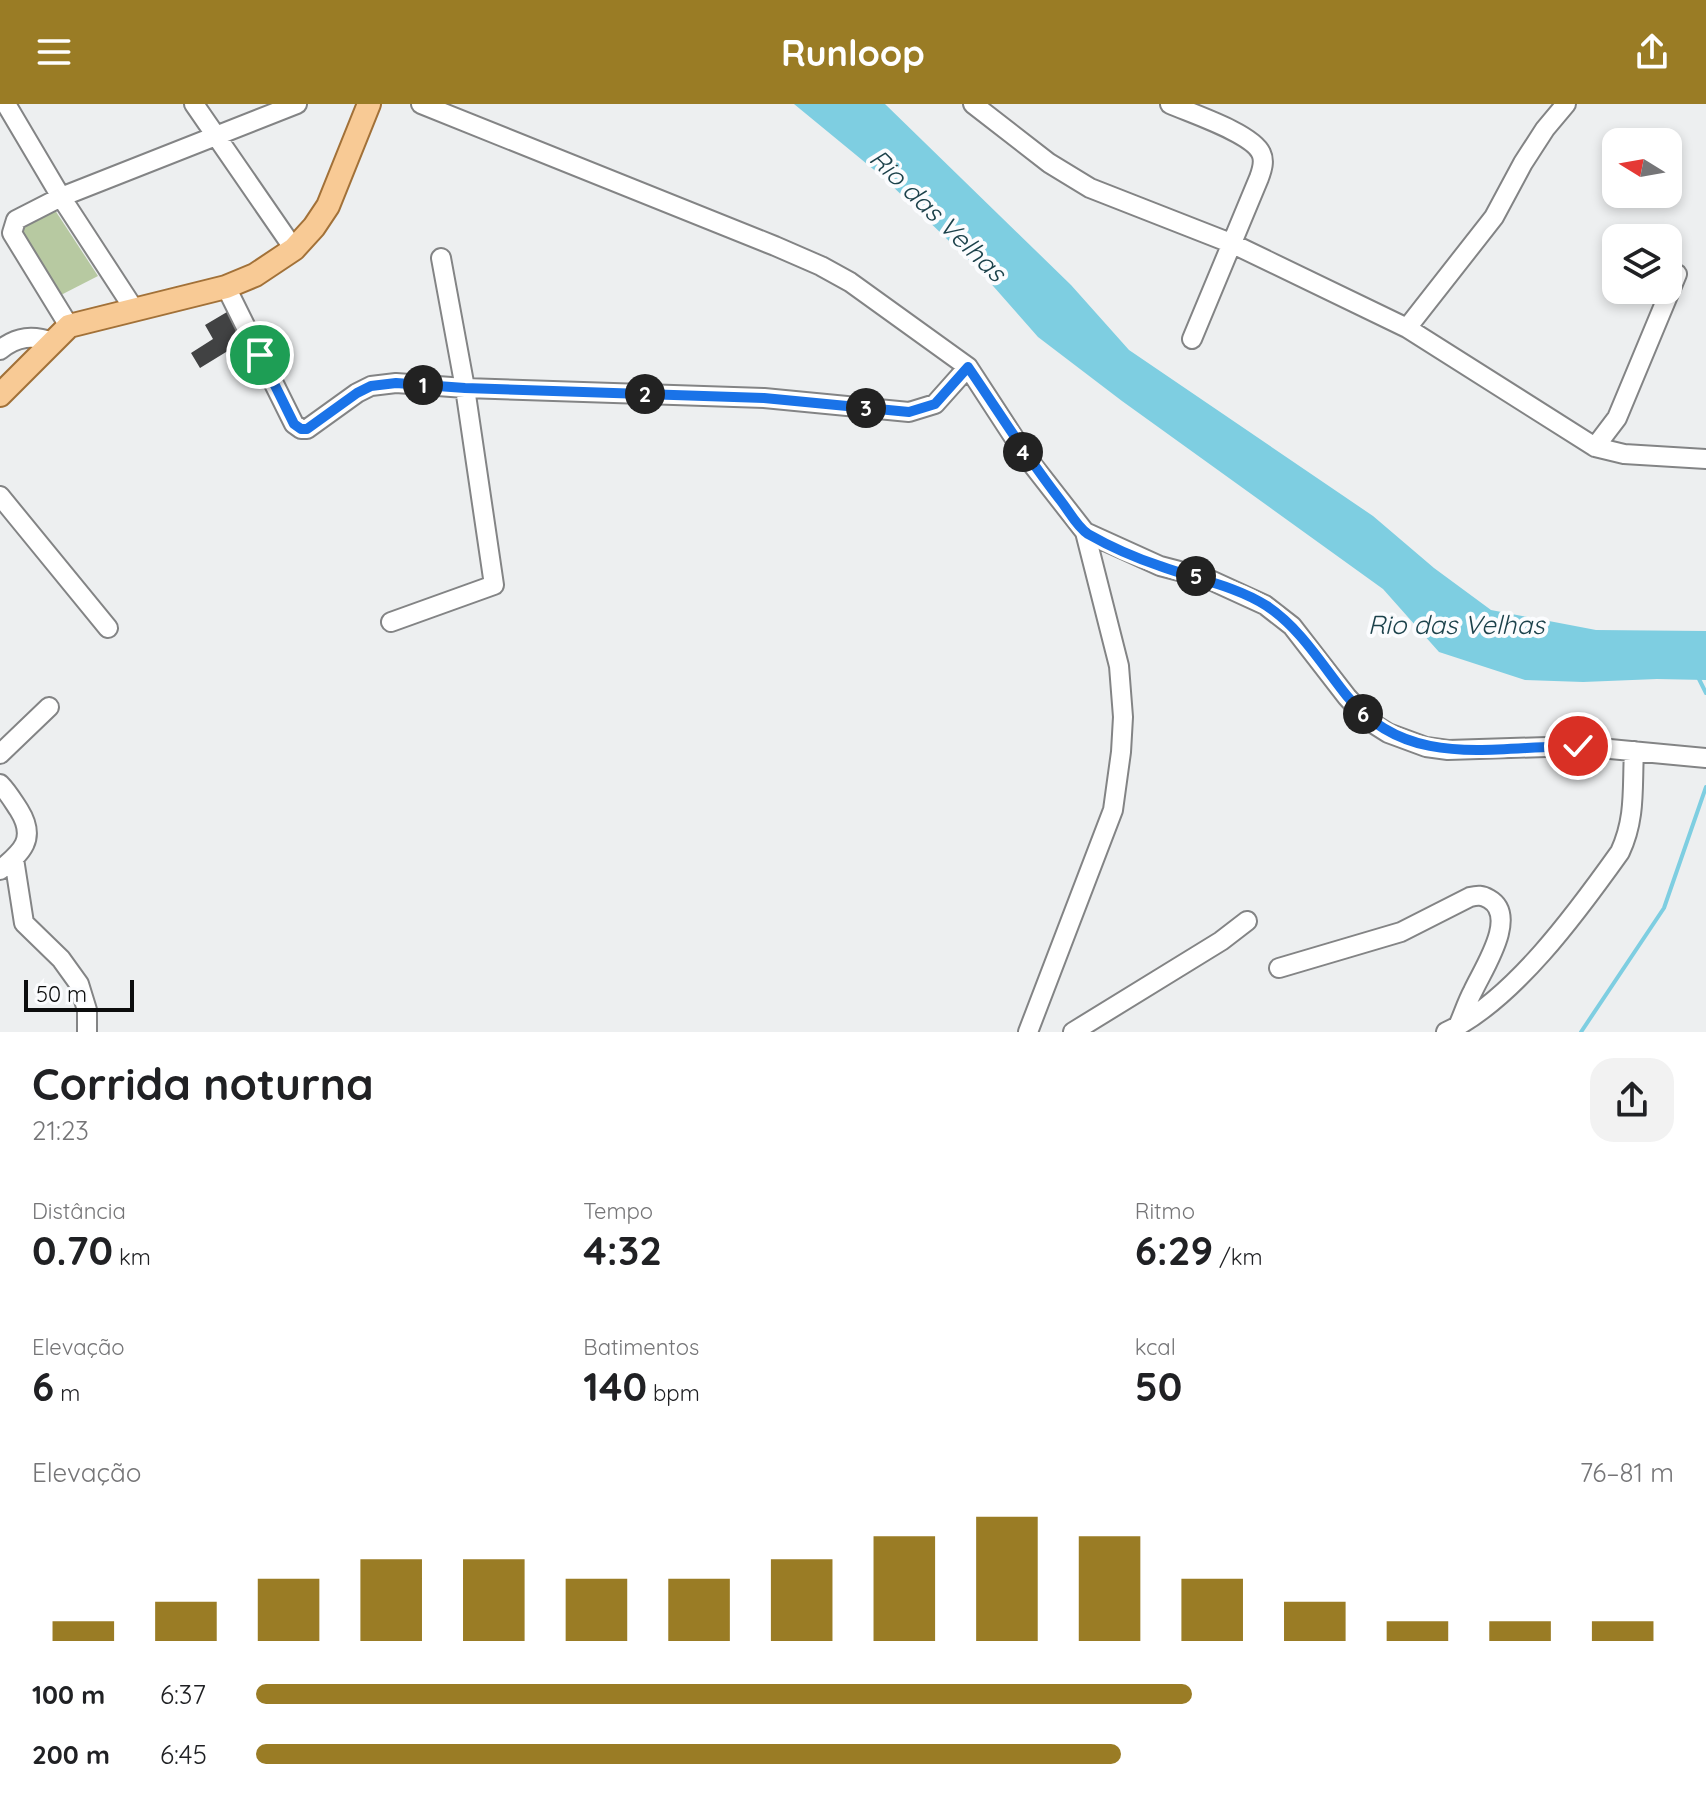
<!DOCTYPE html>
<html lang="pt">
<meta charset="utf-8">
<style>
:root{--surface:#fff;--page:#f2f2f2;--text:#202124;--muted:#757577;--accent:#9a7c25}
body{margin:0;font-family:Quicksand,sans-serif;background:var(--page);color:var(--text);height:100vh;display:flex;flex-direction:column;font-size:30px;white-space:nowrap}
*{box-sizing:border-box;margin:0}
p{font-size:26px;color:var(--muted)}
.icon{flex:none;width:44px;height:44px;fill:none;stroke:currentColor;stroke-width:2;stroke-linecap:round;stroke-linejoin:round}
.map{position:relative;height:928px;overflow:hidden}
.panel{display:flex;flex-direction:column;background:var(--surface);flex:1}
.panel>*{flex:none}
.needle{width:52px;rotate:281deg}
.buttons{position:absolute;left:1602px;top:24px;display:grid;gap:16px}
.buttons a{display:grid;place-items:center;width:80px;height:80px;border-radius:16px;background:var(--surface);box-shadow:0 4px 12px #0003;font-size:40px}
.scale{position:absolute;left:24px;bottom:20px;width:110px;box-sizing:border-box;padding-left:8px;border:4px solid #0c0d0d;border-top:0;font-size:22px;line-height:28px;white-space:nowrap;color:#0c0d0d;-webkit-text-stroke:6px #fbfcfe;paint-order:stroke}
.pin{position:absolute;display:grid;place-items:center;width:68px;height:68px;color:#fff;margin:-34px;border:4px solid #fff;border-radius:50%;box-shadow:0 2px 8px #0007}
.km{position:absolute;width:40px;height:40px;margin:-20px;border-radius:50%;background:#222;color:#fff;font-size:22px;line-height:40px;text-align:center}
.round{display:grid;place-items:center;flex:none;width:84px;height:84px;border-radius:24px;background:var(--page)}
.summary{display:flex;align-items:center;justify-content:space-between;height:136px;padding:0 32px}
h1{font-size:44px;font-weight:700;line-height:60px}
.figures{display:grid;grid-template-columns:repeat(3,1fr);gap:12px;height:136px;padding:8px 32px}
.figures div{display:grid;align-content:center}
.figures b{font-size:40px;font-weight:700}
.figures small{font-size:22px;font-weight:400}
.figures p{font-size:22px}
.chart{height:224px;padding:16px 32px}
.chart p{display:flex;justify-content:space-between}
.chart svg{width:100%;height:144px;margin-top:8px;stroke:var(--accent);stroke-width:6}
ul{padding:0 32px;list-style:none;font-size:26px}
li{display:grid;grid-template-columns:128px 96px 1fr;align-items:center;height:60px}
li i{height:20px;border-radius:10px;background:var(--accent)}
header{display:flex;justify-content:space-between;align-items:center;height:104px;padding:0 32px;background:var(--accent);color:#fff;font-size:36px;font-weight:700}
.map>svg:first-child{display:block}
.green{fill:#b7c9a1}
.water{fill:#7ecee1}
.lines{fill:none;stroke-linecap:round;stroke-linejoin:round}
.stream{stroke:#7ecee1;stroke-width:4}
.building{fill:#414243}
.minor-casing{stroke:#838485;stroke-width:22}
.major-casing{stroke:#a27138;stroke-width:26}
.minor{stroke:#fff;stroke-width:18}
.major{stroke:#f8ca95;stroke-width:22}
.route-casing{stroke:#fff;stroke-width:16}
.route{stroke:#1a73e8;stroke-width:10}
.labels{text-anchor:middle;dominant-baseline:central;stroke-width:8;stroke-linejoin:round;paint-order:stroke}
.water-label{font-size:26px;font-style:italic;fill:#1c424b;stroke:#fbfcfe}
</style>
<header><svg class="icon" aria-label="menu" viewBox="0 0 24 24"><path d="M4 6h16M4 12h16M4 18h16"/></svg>Runloop<svg class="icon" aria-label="share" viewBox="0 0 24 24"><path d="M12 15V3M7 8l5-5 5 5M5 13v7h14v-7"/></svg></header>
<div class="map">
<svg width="1706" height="928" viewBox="0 0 1706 928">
<rect width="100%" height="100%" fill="#edeff0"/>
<!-- green -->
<path class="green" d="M51,100l47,72 -41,21 -41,-70z"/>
<!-- water -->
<path class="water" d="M794,0h91l186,181 58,65 244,166 61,52 57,42 105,20 110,1v49l-49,-1 -74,3 -58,-2 -86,-28 -56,-63 -261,-188 -84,-64 -59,-67 -95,-92z"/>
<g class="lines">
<!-- stream -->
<path class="stream" d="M1698,573l8,16
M1581,928l83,-124 42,-121"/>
</g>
<!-- building -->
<path class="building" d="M227,208l17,29 -44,27 -9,-15 22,-14 -8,-14z"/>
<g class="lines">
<defs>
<path id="minor" d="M6,0l55,93 73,112
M194,0l100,145
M421,0l354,142 46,20 29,16 118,85 60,92 57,73 75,34 46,12 59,27 27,21 55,71 22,24 19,12 38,14 22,3 130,-4 128,12
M973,0l76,59 41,25 143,56 174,84 188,119 29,7 82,5
M1170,0c20,9 82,29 91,49 4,8 1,17 -2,25l-67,161
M226,183l68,137 7,5h6l50,-36 14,-7 25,-3 69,5 299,10 145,14 26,-8 33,-37
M69,222l-57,-93 4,-13 45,-23 236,-93
M1407,224l87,-111 29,-54 22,-34 21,-25
M0,246c17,-14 33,-15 53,-8
M1595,343l22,-29 60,-144
M0,392l108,132
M391,518l103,-37 -29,-197 -24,-130
M0,650l49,-47
M0,680c8,8 13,17 19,26 18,29 3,42 -19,60
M14,755l10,64 37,36 18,25 8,26v22
M1279,864l122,-36 69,-35c8,-2 12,-2 19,2 30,17 -6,70 -16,92 -6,11 -10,24 -15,35
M1028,928l85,-222 8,-58 2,-35 -4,-51 -34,-134
M1073,928l148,-91 26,-20
M1446,928c67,-31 132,-121 174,-180 16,-34 12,-65 14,-101"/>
<path id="major" d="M0,291l69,-69 157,-39 29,-12 39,-26 20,-22 14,-21 41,-102"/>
</defs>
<!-- minor casing -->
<use href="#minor" class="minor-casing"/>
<!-- major casing -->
<use href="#major" class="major-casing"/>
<!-- minor -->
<use href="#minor" class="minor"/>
<!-- major -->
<use href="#major" class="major"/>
</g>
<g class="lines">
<defs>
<path id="route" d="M260,251l34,69 7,5h6l50,-36 14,-7 25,-3 69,5 299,10 145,14 26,-8 33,-37c31,45 59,91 93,134 8,10 16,26 27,33 21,12 48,24 72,32 35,13 74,19 107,40 34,23 55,59 80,90 61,75 146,50 231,50"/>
</defs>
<!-- route casing -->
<use href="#route" class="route-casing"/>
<!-- route -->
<use href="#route" class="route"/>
</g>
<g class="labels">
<!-- water labels -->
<g class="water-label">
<text transform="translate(938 111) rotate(44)">Rio das Velhas</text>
<text x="1456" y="520">Rio das Velhas</text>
</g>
</g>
</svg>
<div class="buttons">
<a><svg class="needle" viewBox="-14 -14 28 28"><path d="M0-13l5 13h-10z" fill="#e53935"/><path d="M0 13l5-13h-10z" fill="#757577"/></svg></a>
<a><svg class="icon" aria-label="layers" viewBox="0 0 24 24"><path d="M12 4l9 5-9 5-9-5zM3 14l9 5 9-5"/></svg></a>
</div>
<div class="scale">50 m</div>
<div class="pin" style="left:260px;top:251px;background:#1e9e55"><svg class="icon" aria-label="arrive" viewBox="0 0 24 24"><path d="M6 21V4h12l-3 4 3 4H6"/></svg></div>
<div class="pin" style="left:1578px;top:642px;background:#d93025"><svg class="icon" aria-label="check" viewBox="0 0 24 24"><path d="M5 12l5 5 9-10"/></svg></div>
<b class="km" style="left:423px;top:281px">1</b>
<b class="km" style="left:645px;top:290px">2</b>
<b class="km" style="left:866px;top:304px">3</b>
<b class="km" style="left:1023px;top:348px">4</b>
<b class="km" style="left:1196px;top:472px">5</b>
<b class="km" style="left:1363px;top:610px">6</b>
</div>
<section class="panel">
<div class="summary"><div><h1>Corrida noturna</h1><p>21:23</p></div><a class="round"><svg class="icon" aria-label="share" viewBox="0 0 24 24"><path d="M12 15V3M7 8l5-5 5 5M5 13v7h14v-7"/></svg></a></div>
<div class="figures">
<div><p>Distância</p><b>0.70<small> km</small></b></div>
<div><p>Tempo</p><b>4:32</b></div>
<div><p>Ritmo</p><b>6:29<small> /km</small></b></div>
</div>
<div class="figures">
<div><p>Elevação</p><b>6<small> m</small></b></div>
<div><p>Batimentos</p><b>140<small> bpm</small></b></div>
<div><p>kcal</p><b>50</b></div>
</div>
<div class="chart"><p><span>Elevação</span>76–81 m</p>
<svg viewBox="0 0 160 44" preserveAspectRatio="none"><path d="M5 44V38M15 44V32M25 44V25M35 44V19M45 44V19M55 44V25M65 44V25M75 44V19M85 44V12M95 44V6M105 44V12M115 44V25M125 44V32M135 44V38M145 44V38M155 44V38"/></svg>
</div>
<ul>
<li><b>100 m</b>6:37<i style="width:66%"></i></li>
<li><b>200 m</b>6:45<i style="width:61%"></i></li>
</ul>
</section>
